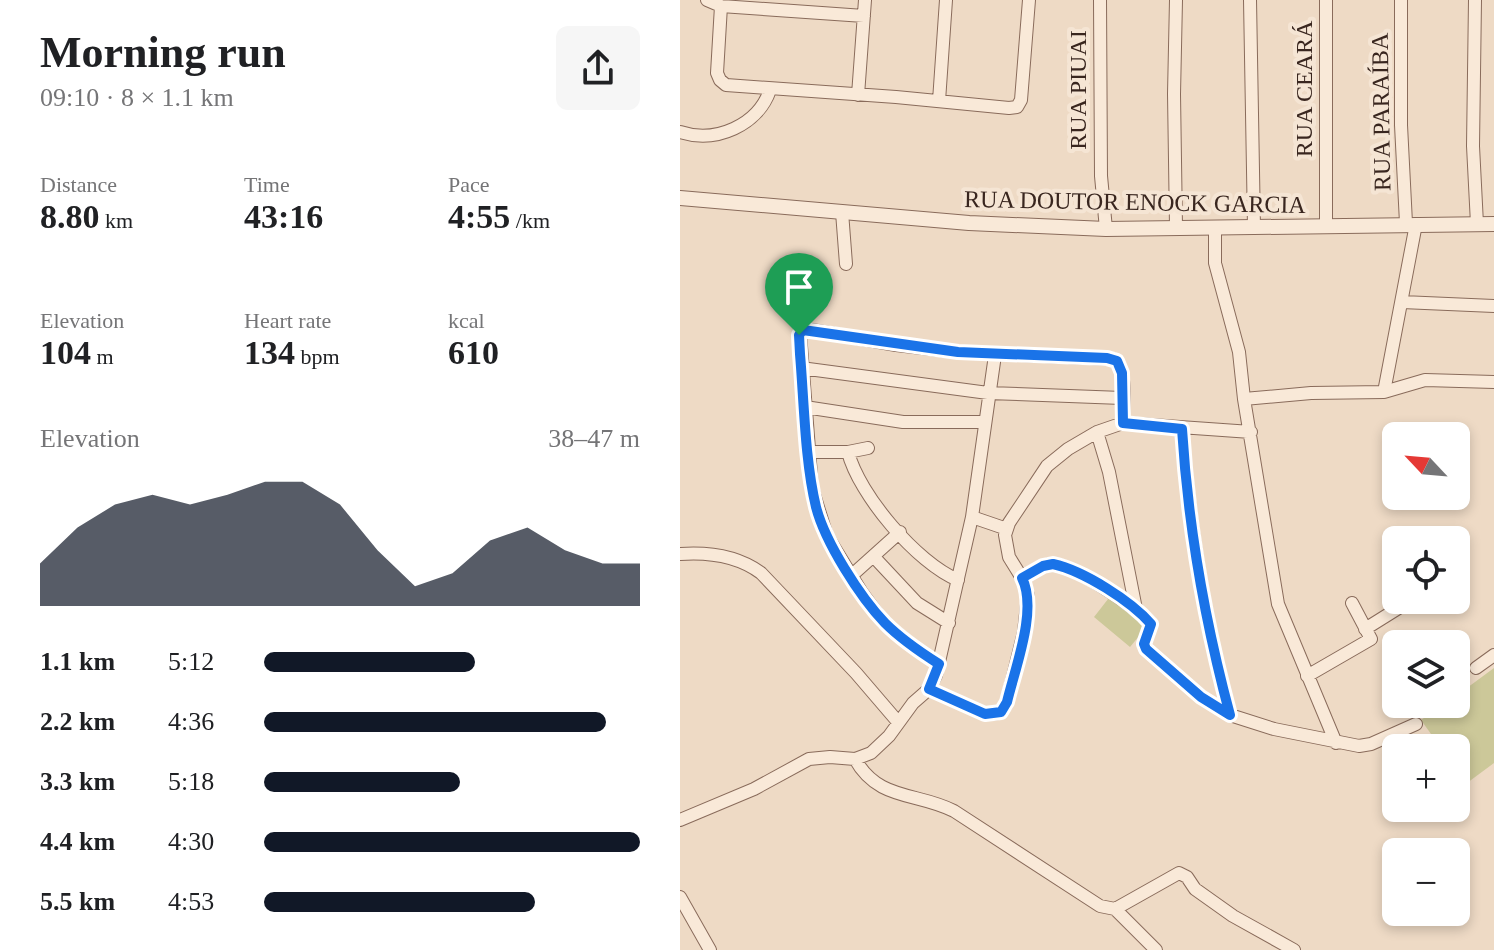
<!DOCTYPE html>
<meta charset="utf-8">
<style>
:root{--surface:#fff;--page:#f6f6f6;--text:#202124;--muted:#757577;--accent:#111827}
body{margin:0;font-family:Georgia,serif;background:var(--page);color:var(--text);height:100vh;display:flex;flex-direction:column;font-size:30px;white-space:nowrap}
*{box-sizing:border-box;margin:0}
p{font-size:26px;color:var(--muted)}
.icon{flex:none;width:44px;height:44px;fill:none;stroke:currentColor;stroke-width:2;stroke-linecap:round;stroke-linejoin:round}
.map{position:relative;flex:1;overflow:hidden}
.details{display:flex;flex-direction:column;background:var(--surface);width:680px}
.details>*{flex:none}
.needle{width:52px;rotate:296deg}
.buttons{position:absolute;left:702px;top:422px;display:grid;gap:16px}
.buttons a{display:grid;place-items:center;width:88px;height:88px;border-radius:12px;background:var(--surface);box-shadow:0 4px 12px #0003;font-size:40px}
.pin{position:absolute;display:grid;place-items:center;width:68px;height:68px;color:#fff;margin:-82px -34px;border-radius:50% 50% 50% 0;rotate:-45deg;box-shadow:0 0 8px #0007}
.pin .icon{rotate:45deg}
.round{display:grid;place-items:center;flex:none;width:84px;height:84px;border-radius:12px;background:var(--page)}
.summary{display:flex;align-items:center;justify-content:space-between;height:136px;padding:0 40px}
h1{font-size:44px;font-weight:700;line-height:60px}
.stats{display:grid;grid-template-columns:repeat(3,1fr);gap:12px;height:136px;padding:8px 40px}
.stats div{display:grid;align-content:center}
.stats b{font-size:34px;font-weight:700}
.stats small{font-size:22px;font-weight:400}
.stats p{font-size:22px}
.chart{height:224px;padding:16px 40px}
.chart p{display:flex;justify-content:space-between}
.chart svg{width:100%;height:144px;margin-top:8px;fill:var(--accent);opacity:.7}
ul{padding:0 40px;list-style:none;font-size:26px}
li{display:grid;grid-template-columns:128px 96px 1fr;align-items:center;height:60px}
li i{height:20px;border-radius:10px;background:var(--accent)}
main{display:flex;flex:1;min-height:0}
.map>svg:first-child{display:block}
.park{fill:#ccc899}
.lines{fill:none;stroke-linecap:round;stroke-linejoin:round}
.minor-casing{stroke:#896b5b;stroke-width:14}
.tertiary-casing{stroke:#896b5b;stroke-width:16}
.minor{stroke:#f9e9d8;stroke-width:12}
.tertiary{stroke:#f9e9d8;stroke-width:14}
.route-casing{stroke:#fff;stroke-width:16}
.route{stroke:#1a73e8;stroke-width:10}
.labels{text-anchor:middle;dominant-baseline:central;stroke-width:8;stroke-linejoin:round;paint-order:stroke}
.street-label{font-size:24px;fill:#39261f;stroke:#f5e5d4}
</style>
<main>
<section class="details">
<div class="summary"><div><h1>Morning run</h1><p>09:10 · 8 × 1.1 km</p></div><a class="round"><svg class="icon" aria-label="share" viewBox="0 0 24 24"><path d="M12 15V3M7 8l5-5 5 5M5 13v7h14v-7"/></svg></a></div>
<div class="stats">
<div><p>Distance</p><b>8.80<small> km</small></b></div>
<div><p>Time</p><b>43:16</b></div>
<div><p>Pace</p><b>4:55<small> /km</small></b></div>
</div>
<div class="stats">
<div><p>Elevation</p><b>104<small> m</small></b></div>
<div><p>Heart rate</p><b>134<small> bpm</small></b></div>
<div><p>kcal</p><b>610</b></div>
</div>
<div class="chart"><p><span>Elevation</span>38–47 m</p>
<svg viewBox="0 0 160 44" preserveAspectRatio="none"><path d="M0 44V31L10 20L20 13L30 10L40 13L50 10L60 6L70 6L80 13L90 27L100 38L110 34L120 24L130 20L140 27L150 31L160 31V44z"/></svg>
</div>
<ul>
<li><b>1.1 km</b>5:12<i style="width:56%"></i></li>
<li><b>2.2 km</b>4:36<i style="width:91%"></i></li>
<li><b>3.3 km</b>5:18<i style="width:52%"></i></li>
<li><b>4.4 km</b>4:30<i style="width:100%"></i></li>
<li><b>5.5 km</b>4:53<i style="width:72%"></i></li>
</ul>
</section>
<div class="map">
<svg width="814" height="950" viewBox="0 0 814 950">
<rect width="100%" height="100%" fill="#eedac5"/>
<!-- park -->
<path class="park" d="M432,594l37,30 -19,23 -36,-30z
M814,668v95l-27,20 -11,-15v-20h-15l-20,-28 23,-16h12v-8z"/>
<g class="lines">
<defs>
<path id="minor" d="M27,0l14,6 143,10
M420,0l1,176 5,53
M496,0l-2,94 2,133
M570,0l4,227
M721,0v125l5,98
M795,0l-2,146 4,78
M41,6l-4,67 3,7 6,5 170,12 113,11 8,-1 4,-7 8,-100
M178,95l7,-95
M259,101l7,-101
M0,132c36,12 78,-7 90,-42
M162,212l4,52
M646,227v-227
M535,228v35l24,89 5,47 34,205 58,139
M722,302l92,4
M121,368l187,25 134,5
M704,392l32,-168
M564,399l67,-6 73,-1 41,-12 69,2
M125,407l98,15h82
M502,429c7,96 23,193 48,286
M417,432l12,40 27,137
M129,452h39l20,-4
M168,452c11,43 69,111 110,128
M292,517l35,12
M0,554c28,-2 58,2 81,19l95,100 42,49
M194,557l43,46 32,20
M171,576l49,-44
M342,578c9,-5 19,-13 29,-14 23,0 84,43 100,59l-7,21 2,5 55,48 29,18 44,14 85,17 12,-2 45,-20
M685,629l40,-25
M259,664l-16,-10 -39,-31 -22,-30 -35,-57 -15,-48 -12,-155 12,-3 84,15 62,7 155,7c16,12 9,46 10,64
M796,668l18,-13
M627,676l64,-37 -19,-36
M249,689l56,25 14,-1 7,-8 18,-73 4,-37 -6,-17 -13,-21 -4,-22 4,-12 38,-57 21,-17 29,-17 26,-9 128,9
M175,759c23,42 62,33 99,52l146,95 15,3 64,-36 8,4 8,12 38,27 61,34
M0,820l74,-31 55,-30 21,-2 25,2 16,-6 18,-17 24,-33 16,-14 7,-14 36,-158 23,-162
M0,897l30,53
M435,909l41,41"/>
<path id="tertiary" d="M0,198l289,25 137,6 388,-5"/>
</defs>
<!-- minor casing -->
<use href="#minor" class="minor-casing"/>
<!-- tertiary casing -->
<use href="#tertiary" class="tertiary-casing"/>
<!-- minor -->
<use href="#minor" class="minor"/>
<!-- tertiary -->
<use href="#tertiary" class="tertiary"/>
</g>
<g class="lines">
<defs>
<path id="route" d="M123,330l155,22 149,6 10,3 5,12 1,50 59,6c6,96 23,193 48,286l-29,-18 -55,-48 -2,-5 7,-20c-20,-23 -67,-53 -98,-60l-10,2 -21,12c16,32 -7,90 -15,124l-6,10 -16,2 -56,-25 10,-25c-19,-12 -38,-25 -54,-41 -25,-26 -60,-81 -69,-116 -11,-45 -12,-106 -16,-153l-1,-19z"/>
</defs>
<!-- route casing -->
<use href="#route" class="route-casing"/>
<!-- route -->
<use href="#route" class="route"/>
</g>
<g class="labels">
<!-- street labels -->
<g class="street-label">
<text transform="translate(624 89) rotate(-90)">RUA CEARÁ</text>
<text transform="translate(398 90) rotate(-90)">RUA PIUAI</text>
<text transform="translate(701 112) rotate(-91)">RUA PARAÍBA</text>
<text transform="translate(455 202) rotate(1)">RUA DOUTOR ENOCK GARCIA</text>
</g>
</g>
</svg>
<div class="buttons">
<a><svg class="needle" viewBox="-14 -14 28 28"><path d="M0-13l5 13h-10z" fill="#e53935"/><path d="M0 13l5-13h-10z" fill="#757577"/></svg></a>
<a><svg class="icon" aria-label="locate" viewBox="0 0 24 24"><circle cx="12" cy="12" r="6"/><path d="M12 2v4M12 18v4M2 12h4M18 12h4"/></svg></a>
<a><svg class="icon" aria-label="layers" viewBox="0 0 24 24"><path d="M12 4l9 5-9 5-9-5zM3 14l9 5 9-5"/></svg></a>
<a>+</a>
<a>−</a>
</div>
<div class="pin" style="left:119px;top:335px;background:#1e9e55"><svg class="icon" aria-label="arrive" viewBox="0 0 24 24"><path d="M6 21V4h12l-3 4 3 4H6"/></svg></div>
</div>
</main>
